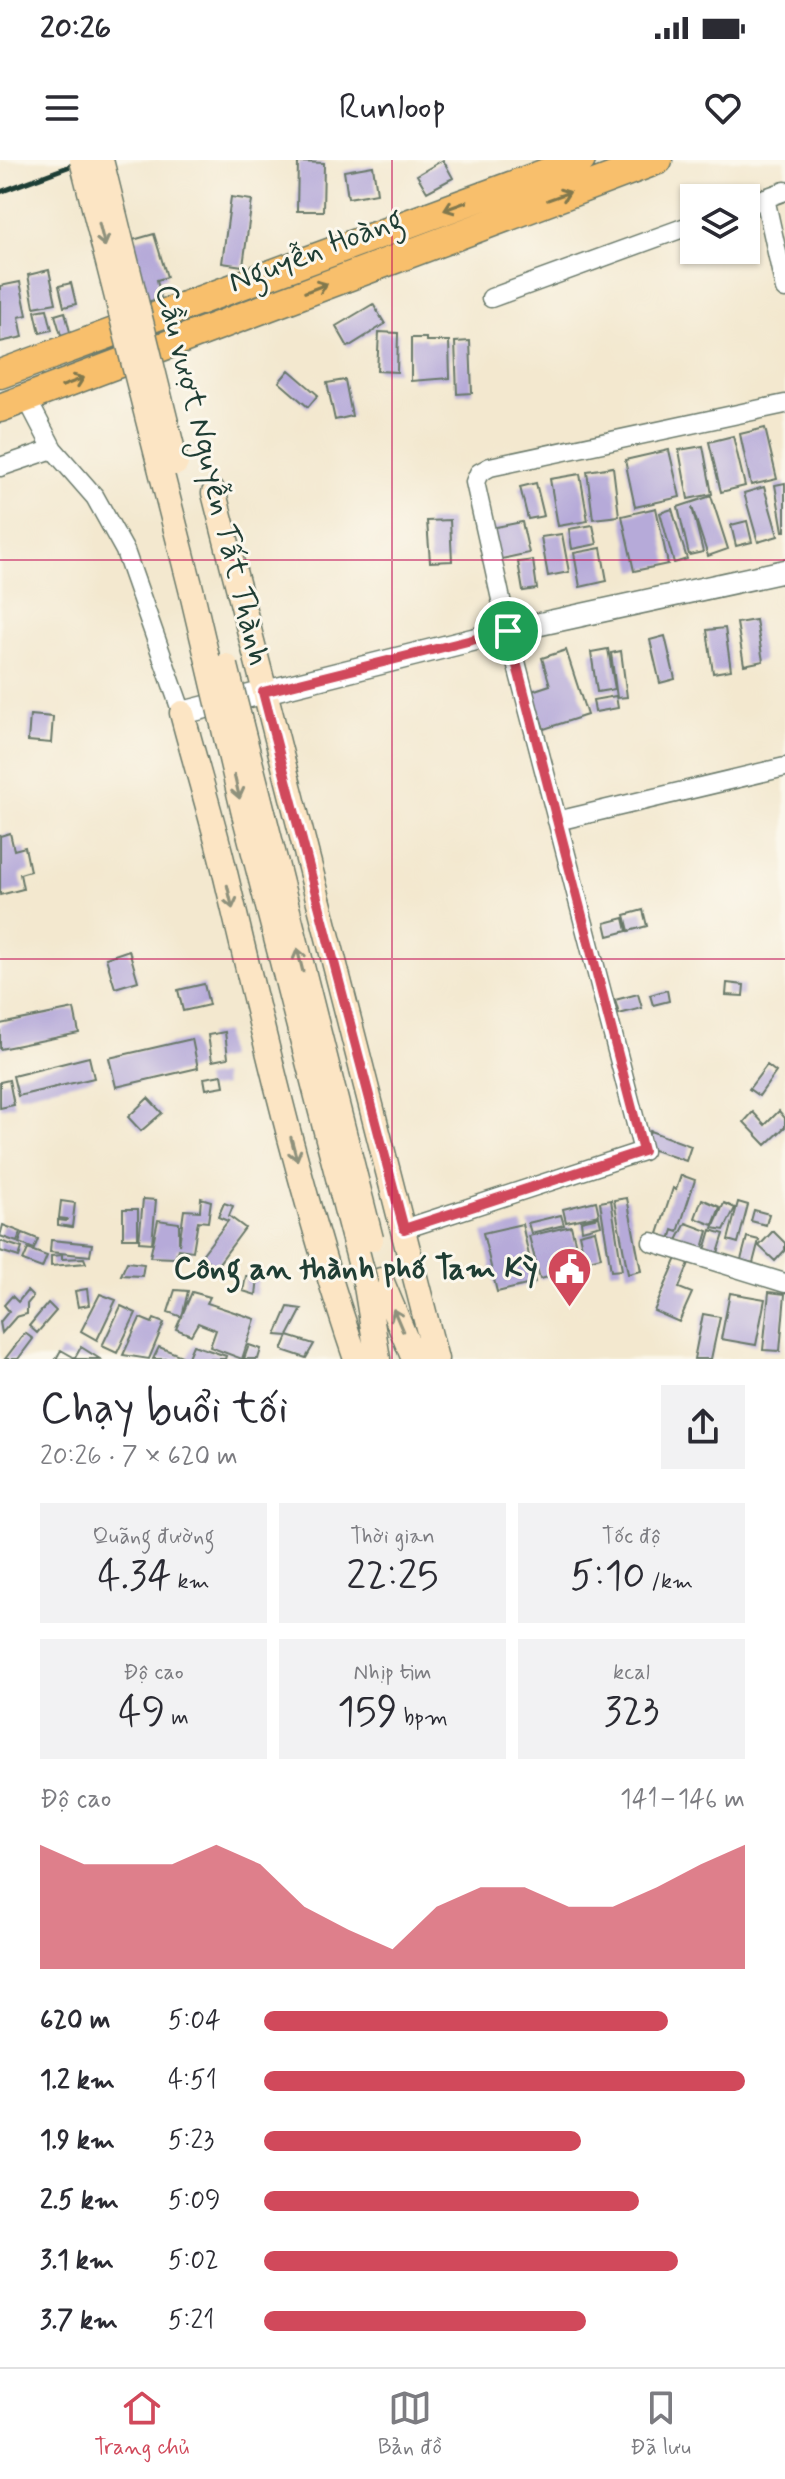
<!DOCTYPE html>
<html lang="vi">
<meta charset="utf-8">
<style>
:root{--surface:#fff;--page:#f2f2f3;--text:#2b2b33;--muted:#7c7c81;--line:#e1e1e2;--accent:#d1495b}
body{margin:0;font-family:Mynerve,sans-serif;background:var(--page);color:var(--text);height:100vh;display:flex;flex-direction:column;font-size:30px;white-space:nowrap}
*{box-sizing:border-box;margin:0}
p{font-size:26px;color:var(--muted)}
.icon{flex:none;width:44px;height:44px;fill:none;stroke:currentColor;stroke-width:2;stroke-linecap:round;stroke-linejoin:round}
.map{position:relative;height:1199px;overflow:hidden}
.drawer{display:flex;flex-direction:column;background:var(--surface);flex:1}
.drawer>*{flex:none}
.tools{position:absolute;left:680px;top:24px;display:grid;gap:16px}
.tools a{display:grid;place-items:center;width:80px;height:80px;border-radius:0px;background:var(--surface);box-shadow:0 2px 6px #0004;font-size:40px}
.pin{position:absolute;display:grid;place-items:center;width:68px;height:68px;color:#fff;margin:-34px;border:4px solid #fff;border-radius:50%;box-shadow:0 2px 8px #0007}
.round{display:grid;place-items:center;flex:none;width:84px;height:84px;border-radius:0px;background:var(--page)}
.headline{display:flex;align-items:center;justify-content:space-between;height:136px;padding:0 40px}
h1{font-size:44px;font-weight:600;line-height:60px}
.figures{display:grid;grid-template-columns:repeat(3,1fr);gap:12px;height:136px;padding:8px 40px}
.figures div{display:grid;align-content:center;border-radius:0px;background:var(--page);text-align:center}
.figures b{font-size:40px;font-weight:600}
.figures small{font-size:22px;font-weight:400}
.figures p{font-size:22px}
.chart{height:224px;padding:16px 40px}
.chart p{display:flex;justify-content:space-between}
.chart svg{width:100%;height:144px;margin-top:8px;fill:var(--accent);opacity:.7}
ul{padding:0 40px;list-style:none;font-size:26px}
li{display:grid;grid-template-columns:128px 96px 1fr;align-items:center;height:60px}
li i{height:20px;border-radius:10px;background:var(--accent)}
.status{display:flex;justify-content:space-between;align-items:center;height:56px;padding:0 40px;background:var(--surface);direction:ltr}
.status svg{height:22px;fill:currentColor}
header{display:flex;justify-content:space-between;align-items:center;height:104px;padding:0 40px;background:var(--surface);font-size:36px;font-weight:600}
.tabs{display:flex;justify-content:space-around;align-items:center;height:112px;border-top:2px solid var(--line);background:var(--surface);font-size:22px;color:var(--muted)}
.tabs a{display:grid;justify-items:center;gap:4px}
.tabs .active{color:var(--accent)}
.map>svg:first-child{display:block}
.building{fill:#b6aad9}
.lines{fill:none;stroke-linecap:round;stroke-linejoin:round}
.minor-casing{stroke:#69796a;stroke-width:21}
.tertiary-casing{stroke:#69796a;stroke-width:25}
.secondary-casing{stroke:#69796a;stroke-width:27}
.trunk-casing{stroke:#69796a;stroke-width:31}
.minor{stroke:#fff;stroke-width:18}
.tertiary{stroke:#fff;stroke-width:22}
.secondary{stroke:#fce5c4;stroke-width:24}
.trunk{stroke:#f8bf6c;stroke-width:28}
.rail{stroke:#1f3d34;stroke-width:5}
.secondary-bridge-casing{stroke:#69796a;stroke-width:27;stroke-linecap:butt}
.secondary-bridge{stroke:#fce5c4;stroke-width:24}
.oneway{stroke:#81784d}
.oneway2{stroke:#8e917c}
.route-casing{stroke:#fff;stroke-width:16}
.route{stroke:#d1495b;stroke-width:10}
.grid{fill:none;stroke:#c2185b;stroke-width:2;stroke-opacity:0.55}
.labels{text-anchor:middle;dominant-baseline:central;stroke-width:6;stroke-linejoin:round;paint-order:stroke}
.street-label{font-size:32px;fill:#1f3d34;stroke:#fbf7ec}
.poi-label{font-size:32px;font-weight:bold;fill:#1f3d34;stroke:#fbf7ec;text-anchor:end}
</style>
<div class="status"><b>20:26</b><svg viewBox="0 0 49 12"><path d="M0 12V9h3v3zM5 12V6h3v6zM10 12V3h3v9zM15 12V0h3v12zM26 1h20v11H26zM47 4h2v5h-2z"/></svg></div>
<header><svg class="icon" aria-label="menu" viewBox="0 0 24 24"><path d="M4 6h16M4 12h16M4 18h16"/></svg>Runloop<svg class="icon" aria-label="heart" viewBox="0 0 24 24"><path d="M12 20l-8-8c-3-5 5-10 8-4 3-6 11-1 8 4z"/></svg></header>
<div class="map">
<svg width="785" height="1199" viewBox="0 0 785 1199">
<rect width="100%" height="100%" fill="#fbf7ec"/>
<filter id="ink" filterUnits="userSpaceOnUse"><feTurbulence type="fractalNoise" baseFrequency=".0125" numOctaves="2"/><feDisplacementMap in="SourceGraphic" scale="16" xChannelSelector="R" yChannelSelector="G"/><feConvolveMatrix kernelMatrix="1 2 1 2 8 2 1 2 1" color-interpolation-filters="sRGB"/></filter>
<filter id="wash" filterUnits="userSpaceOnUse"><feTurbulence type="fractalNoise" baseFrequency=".006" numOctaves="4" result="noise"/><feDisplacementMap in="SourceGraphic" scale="32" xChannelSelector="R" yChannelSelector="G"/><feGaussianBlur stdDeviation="1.8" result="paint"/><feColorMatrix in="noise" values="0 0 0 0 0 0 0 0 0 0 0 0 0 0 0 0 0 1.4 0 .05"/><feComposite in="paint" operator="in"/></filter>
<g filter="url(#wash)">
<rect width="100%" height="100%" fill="#f3e8cf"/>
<g id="blocks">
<!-- building -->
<path class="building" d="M443,0l10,18 -26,14 -10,-17z
M298,2l26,1 -1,48h-26z
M373,6l4,27 -29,5 -4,-27z
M231,37l21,3 -9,66 -21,-3z
M154,74l13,43 -10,3 4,18 -24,7 -11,-63z
M49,110l7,33 -22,4 -6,-32z
M20,122l7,33 -8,2 4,20 -23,5v-56z
M71,123l5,21 -12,3 -5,-21z
M373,144l12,20 -37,23 -12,-21z
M47,149l5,21 -12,3 -5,-22z
M65,152l5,20 -9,3 -6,-20z
M379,172l19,1 -1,39 -20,-1z
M411,178h15v3h23l1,37 -39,3z
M470,181l2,52 -15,1 -2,-52z
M289,210l29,25 -10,12 -29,-25z
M345,220l7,36 -17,4 -8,-37z
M765,268l12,51 -26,6 -11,-51z
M733,276l12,50 -24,6 -12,-50z
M703,286l9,48 -24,5 -9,-49z
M669,290l11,47 -45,10 -10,-47z
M613,307l6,49 -26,3 -6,-48z
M580,314l8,47 -30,5 -8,-47z
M536,323l8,33 -16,3 -8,-32z
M785,323v48h-2l-8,-46z
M764,327l14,49 -20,6 -14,-49z
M711,336l17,53 -20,7 -16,-49 11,45 -14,3 -11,-48z
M656,348l12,56 -34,7 -12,-55z
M672,349l15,50 -13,4 -14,-50z
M450,360l2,41 -22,1 -3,-41z
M747,361l5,21 -16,4 -5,-21z
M522,362l7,31 -32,7 -6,-32z
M593,365l4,19 -25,5 -3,-20z
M562,374l7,38 -21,4 -7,-39z
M601,388l6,33 -27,6 -6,-34z
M533,400l4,29 -14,2 -5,-29z
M756,460l7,41 -19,4 -7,-42z
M725,468l6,42 -18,3 -6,-43z
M665,476l10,43 -15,4 -10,-43z
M608,489l7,40 -18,3 -6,-40z
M566,490l21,65 -43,14 -12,-38 18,-6 -8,-27z
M621,491l6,46 -10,1 -6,-45z
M616,536l2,12 -23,4 -2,-12z
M30,555l23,2 -2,26 -23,-2z
M10,673l4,17 11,-3 5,24 -10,3 3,15 -23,6v-59z
M643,750l4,16 -18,5 -4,-16z
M624,758l3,13 -19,5 -3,-13z
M129,790l9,31 -23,7 -9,-30z
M727,823l17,2 -1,11 -17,-1z
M204,824l5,21 -26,6 -5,-21z
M667,830l2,11 -16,4 -3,-10z
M638,834l4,14 -23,6 -4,-14z
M74,849l5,24 -79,16v-25z
M225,872l3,26 -16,3 -4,-26z
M192,879l6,29 -82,19 -7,-29z
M89,897l5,21 -76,18 -5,-20z
M767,905l9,7 -17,24 -10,-7z
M222,915l2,11 -18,3 -2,-11z
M9,920l5,25 -14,3v-26z
M148,938l14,15 -21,18 -13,-14z
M779,951l6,7v9l-19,18 -22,-23 9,-10 12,13z
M650,971l41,15 -5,15 -42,-14z
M681,1015l14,5 -17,52 -5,-2 -4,13 -12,-6 16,-49 3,2z
M201,1038l10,3 -3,21 -10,-1 -5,30 -15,-2 -3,9 -25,-1 8,-37 21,3v22l5,-35 16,1z
M627,1038l14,73 -13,3 -14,-74z
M143,1039l13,1 -4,43 -13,-1z
M702,1039l18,8 -7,18 -18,-7z
M611,1040l11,70 -11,1 -11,-69z
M61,1041l14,2 -3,24 -14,-2v-5l8,1 1,-2 -8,-1z
M596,1041l3,14 -33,7 -3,-13z
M738,1042l10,3 -10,38 -10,-3z
M224,1043l9,3 -4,10 16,12 -29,39 -15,-11 27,-35 -10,-4z
M724,1043l11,5 -11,22 -11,-2z
M123,1049h15v29h-15z
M754,1050l15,4 -3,11 -15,-4z
M561,1055l3,10 -33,8 -3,-10z
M599,1057l2,8 -19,5 -1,-9z
M686,1063l22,8 -7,24 -27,-9z
M522,1064l13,59 -38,9 -14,-59z
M3,1065l18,7 -4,10 -17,-6z
M571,1066l11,43 -42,10 -11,-43z
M595,1070l6,27 -16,4 -6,-27z
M711,1070l13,4 -6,19 -13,-3z
M773,1071l12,12v7l-10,11 -16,-15z
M23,1073l15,6 -4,10 -15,-6z
M747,1077l12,3 -6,23 -12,-3z
M51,1080l41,4 -2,12 -40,-4z
M0,1081l22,7 -3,9 -19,-6z
M28,1089l19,7 -5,12 -19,-7z
M62,1095v4l22,-1 2,5 -35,3v-10z
M677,1098l12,5 -10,25 13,5 -13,29 -25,-11z
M127,1102l17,2 -2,12 -21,-1z
M246,1116l12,1 -2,18 -13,-4z
M87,1129l2,16 -11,2 -3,-16z
M175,1130l13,1 -6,26 -14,-5z
M27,1131l6,6 -6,7v10l-11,3 -14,16 -2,-11 9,-11 -5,-6 8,-9 6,6z
M192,1132l18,5 -3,6 48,16 -13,40 -32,-12 6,-17 -18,-7 -7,12 -15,-6z
M769,1132l16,2 -5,57 -17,-1z
M730,1133l35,6 -9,46 -35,-6z
M100,1134l16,6 -19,40 -16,-9z
M48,1143l8,8 -19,22 -8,-7z
M121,1146l15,7 -19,40 -15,-7z
M288,1147l14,2 -14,27 -12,-1z
M703,1154l17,3 -9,42h-17z
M140,1158l12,5 2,-4 10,4 -15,36 -26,-4z
M25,1173l8,6 -15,20h-13z
M288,1176l26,8 -8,14 -24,-8z
M193,1185l33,11 -1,3h-38z
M249,1185l12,4 -3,10h-14z
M81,1187l19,12h-44l5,-9 14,8z
M159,1187l23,9 -1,3h-28z"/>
</g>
</g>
<g filter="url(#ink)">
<use href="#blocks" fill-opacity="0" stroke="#69796a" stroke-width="2"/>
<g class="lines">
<defs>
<path id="minor" d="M765,38l20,91
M746,45l39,-14
M491,138l203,-74
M27,239l26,50 42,48 30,54 57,162
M0,307l53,-18
M557,661l228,-54
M404,1069l239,-78 -135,-520 -33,-149 4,-9 11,-6 295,-63
M652,1082l133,41"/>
<path id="tertiary" d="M182,553l326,-82 277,-60"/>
<path id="secondary" d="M214,333l222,866
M182,553c13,49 28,98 40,147 40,167 78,336 134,499
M381,1120l33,79
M366,1126l12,73"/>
<path id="trunk" d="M0,214l581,-214
M0,248l658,-248"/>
</defs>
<!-- minor casing -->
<use href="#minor" class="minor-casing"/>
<!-- tertiary casing -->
<use href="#tertiary" class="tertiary-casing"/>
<!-- secondary casing -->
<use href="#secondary" class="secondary-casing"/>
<!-- trunk casing -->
<use href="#trunk" class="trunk-casing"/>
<!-- minor -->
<use href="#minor" class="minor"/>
<!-- tertiary -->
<use href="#tertiary" class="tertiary"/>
<!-- secondary -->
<use href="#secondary" class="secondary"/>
<!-- trunk -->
<use href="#trunk" class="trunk"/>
<!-- rail -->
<path class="rail" d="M0,32l87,-32"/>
<defs>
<path id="secondary-bridge" d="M82,0l109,429 54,229 121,468
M101,0l75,303
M226,506l145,573"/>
</defs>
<!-- secondary-bridge casing -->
<use href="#secondary-bridge" class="secondary-bridge-casing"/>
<!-- secondary-bridge -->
<use href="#secondary-bridge" class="secondary-bridge"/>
</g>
<!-- one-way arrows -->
<defs><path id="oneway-shaft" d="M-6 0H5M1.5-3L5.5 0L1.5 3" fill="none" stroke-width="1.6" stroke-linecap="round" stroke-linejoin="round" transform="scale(2)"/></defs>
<g class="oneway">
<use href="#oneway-shaft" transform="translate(559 36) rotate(-20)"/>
<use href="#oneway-shaft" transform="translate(455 46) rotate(160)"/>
<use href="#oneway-shaft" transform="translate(316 128) rotate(-21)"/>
<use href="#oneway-shaft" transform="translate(73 222) rotate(-21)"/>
</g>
<g class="oneway2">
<use href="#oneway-shaft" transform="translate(102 75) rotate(76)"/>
<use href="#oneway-shaft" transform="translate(237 627) rotate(77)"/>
<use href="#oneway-shaft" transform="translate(230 737) rotate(77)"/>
<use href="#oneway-shaft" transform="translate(300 800) rotate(-104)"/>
<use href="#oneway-shaft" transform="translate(294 989) rotate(75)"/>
<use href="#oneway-shaft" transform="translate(398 1160) rotate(-113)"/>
</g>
</g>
<g class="lines" filter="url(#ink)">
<defs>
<path id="route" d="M508,471l135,520 -239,78 -141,-537z"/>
</defs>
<!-- route casing -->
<use href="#route" class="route-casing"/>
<!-- route -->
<use href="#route" class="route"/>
</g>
<!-- grid -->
<path class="grid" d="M392,0v1199M0,400h785M0,799h785"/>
<!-- icons -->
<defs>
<symbol id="civic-pin" viewBox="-11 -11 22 30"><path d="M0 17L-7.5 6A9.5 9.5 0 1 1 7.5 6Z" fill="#d1495b" stroke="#fbf7ec"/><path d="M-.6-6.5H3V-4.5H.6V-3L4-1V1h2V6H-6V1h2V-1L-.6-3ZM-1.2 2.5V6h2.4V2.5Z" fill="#fff"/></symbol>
</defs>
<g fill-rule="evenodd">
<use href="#civic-pin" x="544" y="1084" width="51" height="69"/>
</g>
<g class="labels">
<!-- street labels -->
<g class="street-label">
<text transform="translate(316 91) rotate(-21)">Nguyễn Hoàng</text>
<text transform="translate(212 315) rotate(76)">Cầu vượt Nguyễn Tất Thành</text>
</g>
<!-- poi labels -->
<g class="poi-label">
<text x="538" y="1109">Công an thành phố Tam Kỳ</text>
</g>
</g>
</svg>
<div class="tools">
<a><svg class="icon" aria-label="layers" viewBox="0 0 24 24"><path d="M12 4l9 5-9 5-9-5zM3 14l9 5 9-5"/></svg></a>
</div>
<div class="pin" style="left:508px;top:471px;background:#1e9e55"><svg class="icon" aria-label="arrive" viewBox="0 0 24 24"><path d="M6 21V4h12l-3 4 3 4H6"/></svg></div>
</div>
<section class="drawer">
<div class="headline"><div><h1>Chạy buổi tối</h1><p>20:26 · 7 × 620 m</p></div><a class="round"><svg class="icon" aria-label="share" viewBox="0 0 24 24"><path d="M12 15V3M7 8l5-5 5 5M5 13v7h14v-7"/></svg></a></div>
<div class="figures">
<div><p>Quãng đường</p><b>4.34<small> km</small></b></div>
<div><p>Thời gian</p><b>22:25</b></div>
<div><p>Tốc độ</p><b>5:10<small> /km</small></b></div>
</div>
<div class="figures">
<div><p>Độ cao</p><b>49<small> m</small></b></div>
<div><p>Nhịp tim</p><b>159<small> bpm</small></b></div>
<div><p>kcal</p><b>323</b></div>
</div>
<div class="chart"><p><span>Độ cao</span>141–146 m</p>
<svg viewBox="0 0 160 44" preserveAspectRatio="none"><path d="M0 44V6L10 12L20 12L30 12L40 6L50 12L60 25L70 32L80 38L90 25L100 19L110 19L120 25L130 25L140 19L150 12L160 6V44z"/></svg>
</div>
<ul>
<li><b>620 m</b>5:04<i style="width:84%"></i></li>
<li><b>1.2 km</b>4:51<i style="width:100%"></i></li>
<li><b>1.9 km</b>5:23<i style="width:66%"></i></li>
<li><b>2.5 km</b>5:09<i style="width:78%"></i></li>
<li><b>3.1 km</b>5:02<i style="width:86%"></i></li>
<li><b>3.7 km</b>5:21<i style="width:67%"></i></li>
</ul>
</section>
<nav class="tabs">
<a class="active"><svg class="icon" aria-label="home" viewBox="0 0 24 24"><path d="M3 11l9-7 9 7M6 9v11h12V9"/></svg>Trang chủ</a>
<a><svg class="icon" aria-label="map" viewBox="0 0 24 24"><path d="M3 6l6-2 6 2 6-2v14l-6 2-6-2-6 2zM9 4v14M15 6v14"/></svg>Bản đồ</a>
<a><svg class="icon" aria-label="saved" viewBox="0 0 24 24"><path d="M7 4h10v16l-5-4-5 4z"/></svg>Đã lưu</a>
</nav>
